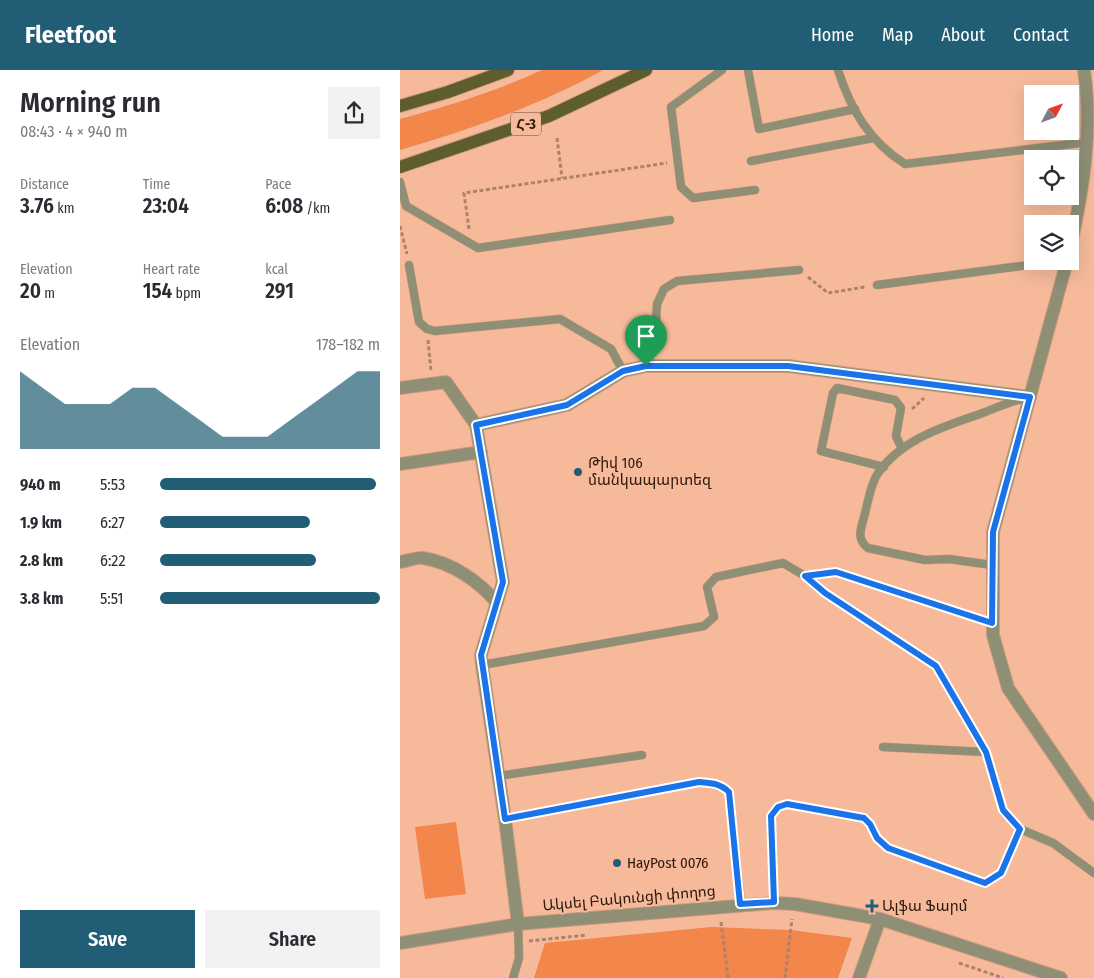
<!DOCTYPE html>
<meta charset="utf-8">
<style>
:root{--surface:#fff;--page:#f2f2f3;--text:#2b2b33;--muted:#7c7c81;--accent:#215d75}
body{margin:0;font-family:"Fira Sans Condensed","Noto Sans Armenian",sans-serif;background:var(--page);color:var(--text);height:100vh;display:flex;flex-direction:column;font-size:19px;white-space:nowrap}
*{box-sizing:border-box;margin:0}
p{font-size:16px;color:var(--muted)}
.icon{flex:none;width:28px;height:28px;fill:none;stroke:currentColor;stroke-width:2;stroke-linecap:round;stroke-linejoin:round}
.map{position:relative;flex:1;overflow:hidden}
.sheet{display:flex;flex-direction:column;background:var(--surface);width:400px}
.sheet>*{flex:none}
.needle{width:32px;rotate:49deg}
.buttons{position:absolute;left:624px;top:15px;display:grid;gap:10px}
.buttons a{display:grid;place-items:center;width:55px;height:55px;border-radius:0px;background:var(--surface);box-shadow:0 5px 20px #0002;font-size:25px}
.pin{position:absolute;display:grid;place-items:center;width:42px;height:42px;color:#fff;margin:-51px -21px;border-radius:50% 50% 50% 0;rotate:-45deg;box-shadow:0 0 5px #0007}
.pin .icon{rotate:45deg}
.round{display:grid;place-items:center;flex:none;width:52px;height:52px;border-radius:0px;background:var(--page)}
.overview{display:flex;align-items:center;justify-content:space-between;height:85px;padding:0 20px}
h1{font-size:28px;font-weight:600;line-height:38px}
.figures{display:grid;grid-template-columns:repeat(3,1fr);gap:8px;height:85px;padding:5px 20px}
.figures div{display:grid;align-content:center}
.figures b{font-size:21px;font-weight:600}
.figures small{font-size:14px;font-weight:400}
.figures p{font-size:14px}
.chart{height:140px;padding:10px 20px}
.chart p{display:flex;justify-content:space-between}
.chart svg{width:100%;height:90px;margin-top:5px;fill:var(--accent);opacity:.7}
.primary-button{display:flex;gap:10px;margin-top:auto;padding:10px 20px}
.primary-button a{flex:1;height:58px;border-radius:0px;background:var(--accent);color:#fff;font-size:20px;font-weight:600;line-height:58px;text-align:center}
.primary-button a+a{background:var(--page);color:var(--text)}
ul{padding:0 20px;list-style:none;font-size:16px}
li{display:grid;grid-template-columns:80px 60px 1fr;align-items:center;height:38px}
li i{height:12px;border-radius:6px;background:var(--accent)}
header{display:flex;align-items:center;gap:30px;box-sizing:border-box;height:70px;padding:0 25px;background:var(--accent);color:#fff}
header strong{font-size:24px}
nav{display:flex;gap:28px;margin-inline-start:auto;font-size:18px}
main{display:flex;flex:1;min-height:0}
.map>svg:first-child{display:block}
.green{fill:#f2864b}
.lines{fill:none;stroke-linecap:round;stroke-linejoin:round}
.service-casing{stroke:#ce9a7e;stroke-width:9}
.minor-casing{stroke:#ce9a7e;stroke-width:14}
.tertiary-casing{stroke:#ce9a7e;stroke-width:14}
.primary-casing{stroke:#ce9a7e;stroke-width:14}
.path{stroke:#b08169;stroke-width:3;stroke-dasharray:4 2.5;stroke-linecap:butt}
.service{stroke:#8e8f75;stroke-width:8}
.minor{stroke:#8e8f75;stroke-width:12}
.tertiary{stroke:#8e8f75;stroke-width:12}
.primary{stroke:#5e5d2d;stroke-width:12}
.route-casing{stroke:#fff;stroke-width:10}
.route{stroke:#1a73e8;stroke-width:6}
.poi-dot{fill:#215d75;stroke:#f6ba9b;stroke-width:2}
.labels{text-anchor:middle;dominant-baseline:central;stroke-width:4;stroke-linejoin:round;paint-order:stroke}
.shield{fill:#f6ba9b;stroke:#6a4937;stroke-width:1}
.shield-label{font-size:14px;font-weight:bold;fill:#2e180c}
.poi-label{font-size:15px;fill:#2e180c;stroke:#f6ba9b;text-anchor:start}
.street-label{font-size:15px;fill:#2e180c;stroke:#f6ba9b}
</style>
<header>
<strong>Fleetfoot</strong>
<nav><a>Home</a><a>Map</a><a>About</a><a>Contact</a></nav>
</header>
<main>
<section class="sheet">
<div class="overview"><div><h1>Morning run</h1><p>08:43 · 4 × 940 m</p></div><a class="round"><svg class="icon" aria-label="share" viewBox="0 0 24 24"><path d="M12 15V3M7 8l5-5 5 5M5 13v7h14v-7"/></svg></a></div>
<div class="figures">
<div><p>Distance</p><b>3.76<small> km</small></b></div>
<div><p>Time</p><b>23:04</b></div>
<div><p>Pace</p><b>6:08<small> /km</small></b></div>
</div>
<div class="figures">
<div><p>Elevation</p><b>20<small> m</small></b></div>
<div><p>Heart rate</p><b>154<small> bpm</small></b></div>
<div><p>kcal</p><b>291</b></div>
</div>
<div class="chart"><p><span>Elevation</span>178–182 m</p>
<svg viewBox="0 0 160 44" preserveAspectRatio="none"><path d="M0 44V6L10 14L20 22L30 22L40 22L50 14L60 14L70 22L80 30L90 38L100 38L110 38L120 30L130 22L140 14L150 6L160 6V44z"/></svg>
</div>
<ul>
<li><b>940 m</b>5:53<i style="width:98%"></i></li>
<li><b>1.9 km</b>6:27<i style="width:68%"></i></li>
<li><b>2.8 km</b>6:22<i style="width:71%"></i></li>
<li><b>3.8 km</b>5:51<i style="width:100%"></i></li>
</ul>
<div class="primary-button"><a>Save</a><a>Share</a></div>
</section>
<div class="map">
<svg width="694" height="908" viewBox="0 0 694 908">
<rect width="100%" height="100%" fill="#f6ba9b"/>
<!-- green -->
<path class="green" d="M142,0h61c-63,35 -134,60 -203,80v-31c48,-13 97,-28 142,-49z
M56,752l10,72 -41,5 -10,-72z
M311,857l80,3 61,8 -14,40h-304l11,-35z"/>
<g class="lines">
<defs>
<path id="service" d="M322,0l-51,37 10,80 12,11 62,-8
M348,0l11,59 96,-20
M438,0c13,40 31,71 67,94l183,-22
M351,91l122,-23
M0,112l6,24 72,42 192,-28
M9,195l10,57 8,7 8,2 125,-12 51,30 12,22
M477,215l182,-24
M246,296l9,-26 2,-36 7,-15 13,-8 122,-11
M484,397l-63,-16 12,-58 4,-5 58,12 6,8 -5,28 6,13
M592,495l-43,-6 -24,1 -57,-12c-12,-9 -7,-19 -4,-31 4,-14 6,-32 14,-44 24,-34 65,-46 102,-59 14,-5 29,-13 43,-15
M405,506l31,-4 156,51
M82,595l222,-39 10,-9 -7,-30 9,-10 67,-14 22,13 20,17 111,73 50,86 17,58 17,19 33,14 41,30
M483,677l103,5
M98,706l144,-21
M105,749l194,-37c12,1 21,1 30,10l12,112
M374,833l-3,-88 7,-8 9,-3 77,14 6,6 7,14 11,10 97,35 16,-10 19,-44
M113,908l6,-20 -1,-34"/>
<path id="minor" d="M0,318l46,-6 30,43 91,-20 56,-34 23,-5h142l242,31
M76,355l27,157 -22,73 1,10 23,154 13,105
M0,394l81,-12
M0,492c7,-1 16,-5 23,-4 28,4 57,24 74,45
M459,908l21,-59"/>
<path id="tertiary" d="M670,179c13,-59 23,-119 14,-179
M667,191l-74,271v103l15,53 86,126
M0,873l118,-19 256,-21 21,1 85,15 181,59"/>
<path id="primary" d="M0,36l48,-14 60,-22
M0,97l149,-51 97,-46"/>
</defs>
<!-- service casing -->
<use href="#service" class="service-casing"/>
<!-- minor casing -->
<use href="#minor" class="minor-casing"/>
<!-- tertiary casing -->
<use href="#tertiary" class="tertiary-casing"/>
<!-- primary casing -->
<use href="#primary" class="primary-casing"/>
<!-- path -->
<path class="path" d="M157,68l5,40
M0,156l7,28
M69,159l-5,-36 203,-30
M408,207l20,16 37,-6
M28,270l3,31
M512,339l12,-11
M321,852l7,56
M129,871l58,-6
M559,893l44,15
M385,908l7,-59"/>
<!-- service -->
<use href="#service" class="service"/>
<!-- minor -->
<use href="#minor" class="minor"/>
<!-- tertiary -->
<use href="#tertiary" class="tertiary"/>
<!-- primary -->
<use href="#primary" class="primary"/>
</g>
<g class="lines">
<defs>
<path id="route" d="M246,296h142l242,31 -37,135 -1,91 -156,-51 -31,4 20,17 111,73 50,86 17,58 17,19 -19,44 -16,10 -97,-35 -11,-10 -7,-14 -6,-6 -77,-14 -9,3 -7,9 3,86 -34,2 -11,-112c-9,-9 -18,-9 -30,-10l-194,37 -24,-164 22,-73 -27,-157 91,-20 56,-34z"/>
</defs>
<!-- route casing -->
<use href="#route" class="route-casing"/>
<!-- route -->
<use href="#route" class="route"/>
</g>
<!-- markers -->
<g class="poi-dot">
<circle cx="178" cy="402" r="5"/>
<circle cx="217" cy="793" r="5"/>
<path d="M469.5 828.5h5v5h5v5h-5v5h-5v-5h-5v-5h5z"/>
</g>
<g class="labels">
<!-- shield labels -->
<rect class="shield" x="111" y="42.5" width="30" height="23" rx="4"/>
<g class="shield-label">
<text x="126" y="54">Հ-3</text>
</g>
<!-- poi labels -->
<g class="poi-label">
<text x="188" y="393">Թիվ 106<tspan x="188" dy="17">մանկապարտեզ</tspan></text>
<text x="227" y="793">HayPost 0076</text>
<text x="482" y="836">Ալֆա Ֆարմ</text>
</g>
<!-- street labels -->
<g class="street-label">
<text transform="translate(229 828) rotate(-5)">Ակսել Բակունցի փողոց</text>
</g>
</g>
</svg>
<div class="buttons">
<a><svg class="needle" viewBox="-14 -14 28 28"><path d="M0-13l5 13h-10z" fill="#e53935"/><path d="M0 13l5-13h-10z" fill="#7c7c81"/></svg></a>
<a><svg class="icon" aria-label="locate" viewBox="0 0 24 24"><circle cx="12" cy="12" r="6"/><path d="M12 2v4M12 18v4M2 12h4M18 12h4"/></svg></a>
<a><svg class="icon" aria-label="layers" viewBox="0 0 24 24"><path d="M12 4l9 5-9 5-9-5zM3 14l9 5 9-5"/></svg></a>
</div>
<div class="pin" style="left:246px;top:296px;background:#1e9e55"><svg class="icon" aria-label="arrive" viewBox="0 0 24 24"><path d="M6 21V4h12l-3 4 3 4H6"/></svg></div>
</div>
</main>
